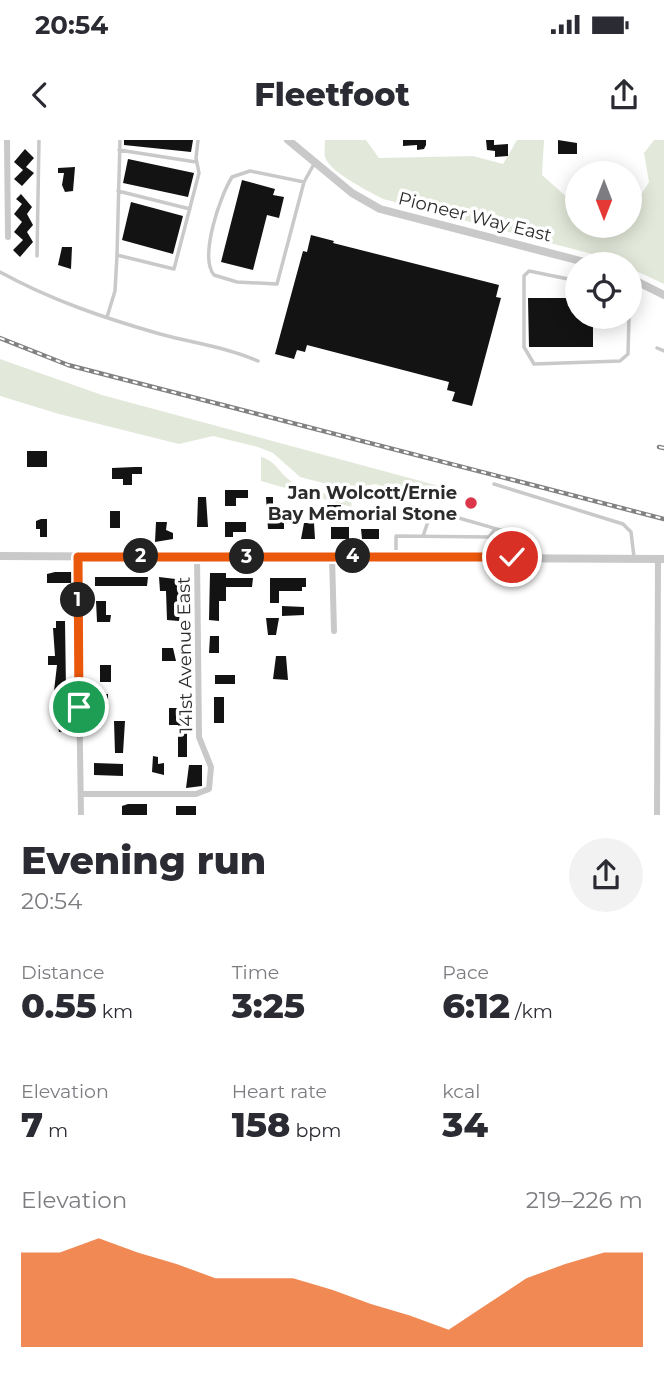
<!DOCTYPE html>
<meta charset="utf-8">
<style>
:root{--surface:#fff;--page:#f2f2f3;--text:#2b2b33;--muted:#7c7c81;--accent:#ea580c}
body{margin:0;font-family:Montserrat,sans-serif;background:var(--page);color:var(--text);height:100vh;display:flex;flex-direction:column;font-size:26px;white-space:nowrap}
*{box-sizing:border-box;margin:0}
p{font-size:23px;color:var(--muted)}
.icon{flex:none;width:38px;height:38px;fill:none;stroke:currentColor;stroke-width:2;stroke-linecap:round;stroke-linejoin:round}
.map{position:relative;height:675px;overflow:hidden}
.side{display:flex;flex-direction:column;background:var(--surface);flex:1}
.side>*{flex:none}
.needle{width:46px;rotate:180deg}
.controls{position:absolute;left:565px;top:21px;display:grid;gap:14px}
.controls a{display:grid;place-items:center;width:77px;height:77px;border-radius:50%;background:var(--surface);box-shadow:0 4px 18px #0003;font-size:35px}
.pin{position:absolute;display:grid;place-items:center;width:60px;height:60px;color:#fff;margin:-30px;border:4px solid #fff;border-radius:50%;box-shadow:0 2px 7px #0007}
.km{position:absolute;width:35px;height:35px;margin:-18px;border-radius:50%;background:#222;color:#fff;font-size:19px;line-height:35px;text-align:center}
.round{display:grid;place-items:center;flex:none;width:74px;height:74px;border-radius:37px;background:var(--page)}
.head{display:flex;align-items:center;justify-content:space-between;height:119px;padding:0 21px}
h1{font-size:38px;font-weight:800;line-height:52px}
.metrics{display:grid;grid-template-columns:repeat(3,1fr);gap:10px;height:119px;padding:7px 21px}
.metrics div{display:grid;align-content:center}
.metrics b{font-size:35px;font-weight:800}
.metrics small{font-size:19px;font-weight:400}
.metrics p{font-size:19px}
.chart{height:196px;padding:14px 21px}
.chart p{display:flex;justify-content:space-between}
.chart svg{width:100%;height:126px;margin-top:7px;fill:var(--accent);opacity:.7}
.status{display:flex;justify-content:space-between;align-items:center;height:49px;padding:0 35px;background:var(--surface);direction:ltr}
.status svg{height:19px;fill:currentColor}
header{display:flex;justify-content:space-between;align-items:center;height:91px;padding:0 21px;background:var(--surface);font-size:32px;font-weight:800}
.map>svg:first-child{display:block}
.green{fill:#e3e9da}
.building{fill:#131313}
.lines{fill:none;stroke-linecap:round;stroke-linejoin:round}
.service{stroke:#c9c9c9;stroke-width:3.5}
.minor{stroke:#c9c9c9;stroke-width:6}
.tertiary{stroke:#c9c9c9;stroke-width:8}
.rail-casing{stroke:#818181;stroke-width:4.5}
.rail{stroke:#fff;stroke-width:2;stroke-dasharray:5;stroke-linecap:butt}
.route-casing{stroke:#fff;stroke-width:14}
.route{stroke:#ea580c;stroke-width:9}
.poi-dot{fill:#dc364a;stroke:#fff;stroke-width:2.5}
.labels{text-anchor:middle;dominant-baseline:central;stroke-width:7;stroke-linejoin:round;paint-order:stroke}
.street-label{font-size:18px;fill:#2c2c2c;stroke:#fff}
.poi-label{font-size:18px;font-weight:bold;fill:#2c2c2c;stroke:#fff;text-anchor:end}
</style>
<div class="status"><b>20:54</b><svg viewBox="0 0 49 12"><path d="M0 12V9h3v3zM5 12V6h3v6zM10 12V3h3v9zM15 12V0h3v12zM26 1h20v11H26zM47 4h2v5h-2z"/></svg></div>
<header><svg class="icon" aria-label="back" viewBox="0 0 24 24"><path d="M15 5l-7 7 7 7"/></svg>Fleetfoot<svg class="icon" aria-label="share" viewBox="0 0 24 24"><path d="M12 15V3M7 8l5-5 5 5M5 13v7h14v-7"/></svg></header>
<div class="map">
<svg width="664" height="675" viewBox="0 0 664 675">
<rect width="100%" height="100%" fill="#fff"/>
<!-- green -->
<path class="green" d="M325,0h41l13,18 94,-2 30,8 14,-24h27l-2,35 35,31 1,20h52v-14l19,-30 -5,-29 10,-13h10v144l-34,-16v-4l-247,-65c-13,-7 -54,-27 -58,-42 -1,-5 0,-12 0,-17z
M0,219l102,36 337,91 -26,1 -13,10 -24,-13 -30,5 -46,-12 -27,-24 -15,-6 -45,-11 -34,8 -120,-30 -59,-18z
M261,317c15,4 18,16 30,24 14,11 41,14 59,16l2,10 -91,-26z"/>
<!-- building -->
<path class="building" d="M124,0h69l-2,12 -67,-7z
M403,0h23v5l-2,4 -7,1v-5l-14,1z
M486,0h8v5l14,-1v12l-13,1v-6l-8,-1z
M558,0l19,3v11h-19z
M25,9l9,9 -8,9 8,6 -12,13 -8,-7 9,-9 -9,-8z
M128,19l66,14 -6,24 -65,-14z
M75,27l-2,24 -8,1 -3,-7 2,-12h-6v-5z
M242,40l33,9 -2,6 11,2 -5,21 -12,-3 -14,55 -32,-8z
M21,54l11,13 -5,7 6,11 -6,7 6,10 -13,15 -7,-7 10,-10 -9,-8 8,-10 -8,-8 8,-10 -6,-5z
M131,62l52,14 -10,38 -51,-14z
M311,95l23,6 -1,2 166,42 -3,12 5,1 -29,108 -20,-5 3,-9 -8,-2 2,-8 -142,-37 -2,7 -8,-2 -3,9 -19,-5 28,-103 4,1z
M62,107h10l-1,22 -13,-4z
M528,158h50v19h15v30h-64z
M27,311h20v16h-20z
M135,327h7v7h-10v11h-9v-6h-11v-11z
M225,350h23v8h-12v8h-11z
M198,357h8l2,30h-11z
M266,357h7v12h11v20h-16z
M323,365h18l-1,9h-17z
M110,371h10v17h-10z
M41,379h6v18h-7v-8h-4v-8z
M156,382h11l-1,8 7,3v6l-18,3z
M225,382h21v10h-13v5h-8z
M304,383h10l1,16h-14z
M331,387h18v12h-18z
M361,389h18v10h-17z
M55,432h17v11h-25v-9z
M210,433h16v5h27l-1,9h-26v14h-7v20l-10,-1z
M95,437h53l-1,9h-52z
M159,437l25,3 3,5v6h-5l-3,30 -12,-1 -1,-29h-6z
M270,438h36v9h-4v4h-23v12h-9z
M96,461h10v14h5l-1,7h-13z
M282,466l22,1v8l-22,1z
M266,478h13l-3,17h-8z
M56,481h9l1,70h-12l3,-26h-9v-9h7l-2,-28h3z
M210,496h9v17h-10z
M162,508h11l3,13h-14z
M276,516h10l2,24 -15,-1z
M100,525h11v17h-11z
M215,535h20v9h-20z
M97,554h11v21h-14z
M214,557h10v26h-10z
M60,560l1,3 9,-2 2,9 -6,2 3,19 -10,1 -5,-31z
M169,568h10l-1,8h9v41h-9v-32h-9z
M114,581h11l-2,32h-8z
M153,616l5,1v7l6,-1v12l-12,-3z
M94,623l29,1v12l-29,-1z
M189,625h13v21l-16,2z
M128,664h19v11h-25v-9z
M176,666h20v9h-20z"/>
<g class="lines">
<!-- service -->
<path class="service" d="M120,0l-3,115 57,14 25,-96 -3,-15 2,-18
M119,10l77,12
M304,42l-54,-11 -18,6c-12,19 -33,80 -18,98l23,7 40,2 27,-102 10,-18
M118,51l72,18
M37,116l2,-116
M0,132c51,28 104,46 160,62 33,9 66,13 98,27
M578,141l-49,-10 -5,5v71l10,17 86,-3 8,-7 1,-37
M630,158l7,-14
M107,177l8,-26 2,-36
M657,208l7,3
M494,344l129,40 8,8 3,25
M423,396l7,-20 8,-4 73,21 6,7 1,17
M396,416v-20l93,1 6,-8"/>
<!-- minor -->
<path class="minor" d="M7,0l1,97
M332,416l2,75
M77,417l4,258
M81,654h115l13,-5 2,-22 -12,-30 -2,-180
M657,675l1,-256"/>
<!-- tertiary -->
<path class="tertiary" d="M288,0l64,53 28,16 212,55
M630,138l34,17
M0,416l664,3"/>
<defs>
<path id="rail" d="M0,198l68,27 596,154
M659,307l5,1"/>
</defs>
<!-- rail casing -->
<use href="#rail" class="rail-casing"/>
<!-- rail -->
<use href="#rail" class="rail"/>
</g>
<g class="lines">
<defs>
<path id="route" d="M79,567l-1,-150h434"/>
</defs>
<!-- route casing -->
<use href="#route" class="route-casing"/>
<!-- route -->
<use href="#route" class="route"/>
</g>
<!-- markers -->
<circle class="poi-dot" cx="471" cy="363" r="7"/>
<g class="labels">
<!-- street labels -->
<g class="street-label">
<text transform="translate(475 77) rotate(14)">Pioneer Way East</text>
<text transform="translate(185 515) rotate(-91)">141st Avenue East</text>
</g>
<!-- poi labels -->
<g class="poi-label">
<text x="457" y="353">Jan Wolcott/Ernie<tspan x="457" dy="21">Bay Memorial Stone</tspan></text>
</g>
</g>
</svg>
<div class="controls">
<a><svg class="needle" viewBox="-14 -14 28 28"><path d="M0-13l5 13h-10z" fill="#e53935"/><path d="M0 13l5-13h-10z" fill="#7c7c81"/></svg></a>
<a><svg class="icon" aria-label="locate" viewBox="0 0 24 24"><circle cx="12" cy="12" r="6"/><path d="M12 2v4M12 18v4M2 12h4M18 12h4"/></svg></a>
</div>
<div class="pin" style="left:79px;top:567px;background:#1e9e55"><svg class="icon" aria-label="arrive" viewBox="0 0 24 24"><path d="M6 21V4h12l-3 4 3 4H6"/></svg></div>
<div class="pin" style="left:512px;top:417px;background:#d93025"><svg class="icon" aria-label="check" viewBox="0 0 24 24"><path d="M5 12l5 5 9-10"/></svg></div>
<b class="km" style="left:78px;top:460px">1</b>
<b class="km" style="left:141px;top:416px">2</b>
<b class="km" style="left:247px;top:417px">3</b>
<b class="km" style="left:353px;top:416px">4</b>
</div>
<section class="side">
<div class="head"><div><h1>Evening run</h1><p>20:54</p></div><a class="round"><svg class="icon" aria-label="share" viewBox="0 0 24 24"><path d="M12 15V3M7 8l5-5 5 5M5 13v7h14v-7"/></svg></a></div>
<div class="metrics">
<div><p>Distance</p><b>0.55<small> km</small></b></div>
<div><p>Time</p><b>3:25</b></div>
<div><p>Pace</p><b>6:12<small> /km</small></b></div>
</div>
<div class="metrics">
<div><p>Elevation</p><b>7<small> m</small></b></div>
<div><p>Heart rate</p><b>158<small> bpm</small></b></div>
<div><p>kcal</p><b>34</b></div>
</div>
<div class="chart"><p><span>Elevation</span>219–226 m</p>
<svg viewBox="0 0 160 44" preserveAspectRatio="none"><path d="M0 44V11L10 11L20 6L30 11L40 15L50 20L60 20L70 20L80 24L90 29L100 33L110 38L120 29L130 20L140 15L150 11L160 11V44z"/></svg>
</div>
</section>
